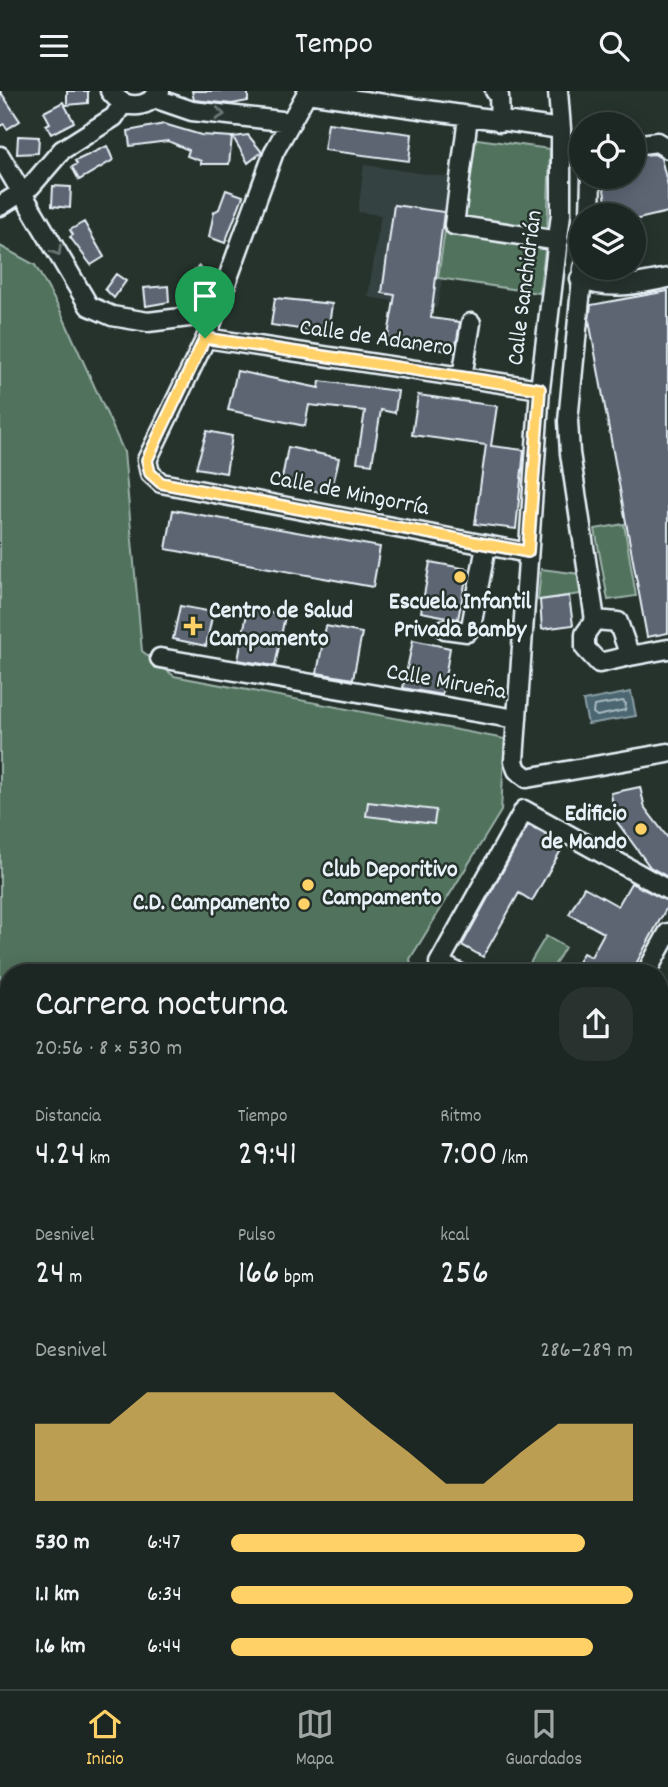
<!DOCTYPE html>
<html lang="es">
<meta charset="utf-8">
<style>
:root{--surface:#1c2622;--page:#29322f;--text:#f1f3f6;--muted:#a0a5a5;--line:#3a4340;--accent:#ffd166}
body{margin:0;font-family:Dekko,sans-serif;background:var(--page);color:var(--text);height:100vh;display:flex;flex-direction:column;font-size:26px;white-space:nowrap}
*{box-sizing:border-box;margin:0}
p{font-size:23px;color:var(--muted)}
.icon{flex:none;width:38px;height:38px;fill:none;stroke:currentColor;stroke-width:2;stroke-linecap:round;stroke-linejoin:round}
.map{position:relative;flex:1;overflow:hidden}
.drawer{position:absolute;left:0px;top:873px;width:668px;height:726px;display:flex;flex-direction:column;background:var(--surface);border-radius:28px 28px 0 0;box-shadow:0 4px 18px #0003,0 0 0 2px var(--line)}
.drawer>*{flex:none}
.buttons{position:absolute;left:569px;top:21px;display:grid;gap:14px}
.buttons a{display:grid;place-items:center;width:77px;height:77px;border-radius:50%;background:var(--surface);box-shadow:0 4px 18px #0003,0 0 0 2px var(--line);font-size:35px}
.pin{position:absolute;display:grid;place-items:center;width:60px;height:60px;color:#fff;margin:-72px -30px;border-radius:50% 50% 50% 0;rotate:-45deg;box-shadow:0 0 7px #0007}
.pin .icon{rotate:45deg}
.round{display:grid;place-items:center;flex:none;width:74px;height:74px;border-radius:28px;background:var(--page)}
.overview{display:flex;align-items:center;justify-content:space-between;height:119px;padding:0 35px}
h1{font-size:38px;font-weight:600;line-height:52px}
.stats{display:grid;grid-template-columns:repeat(3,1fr);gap:10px;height:119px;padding:7px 35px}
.stats div{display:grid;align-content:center}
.stats b{font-size:35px;font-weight:600}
.stats small{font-size:19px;font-weight:400}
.stats p{font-size:19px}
.chart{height:196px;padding:14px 35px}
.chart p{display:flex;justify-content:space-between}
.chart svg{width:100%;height:126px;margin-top:7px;fill:var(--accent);opacity:.7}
ul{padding:0 35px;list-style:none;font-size:23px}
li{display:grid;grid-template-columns:112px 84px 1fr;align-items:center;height:52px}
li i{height:18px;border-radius:9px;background:var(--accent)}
header{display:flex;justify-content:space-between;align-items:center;height:91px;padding:0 35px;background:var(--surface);font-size:32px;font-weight:600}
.tab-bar{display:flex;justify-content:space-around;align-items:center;height:98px;border-top:2px solid var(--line);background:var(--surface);font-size:19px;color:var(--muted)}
.tab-bar a{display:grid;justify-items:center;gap:4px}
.tab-bar .selected{color:var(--accent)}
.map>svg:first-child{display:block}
.built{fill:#364242}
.green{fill:#51725c;stroke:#9cb2aa;stroke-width:2}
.water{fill:#4b6670;stroke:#8a9ea6;stroke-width:2}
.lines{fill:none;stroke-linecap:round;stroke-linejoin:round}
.shore{stroke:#a9b9c2;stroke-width:2}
.stream{stroke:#8a9ea6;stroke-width:4.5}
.building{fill:#5d6573;stroke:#e8f1f8;stroke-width:2}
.minor-casing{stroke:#e8f1f8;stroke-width:23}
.minor{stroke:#26332d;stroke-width:18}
.oneway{stroke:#6a7674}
.route-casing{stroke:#fff;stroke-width:14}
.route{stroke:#ffd166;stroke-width:9}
.poi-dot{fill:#ffd166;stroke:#26332d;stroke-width:2.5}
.labels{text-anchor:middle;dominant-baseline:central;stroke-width:5;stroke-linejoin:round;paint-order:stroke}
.street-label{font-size:24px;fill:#e8f1f8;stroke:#26332d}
.poi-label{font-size:24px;font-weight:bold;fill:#e8f1f8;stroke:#26332d;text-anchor:start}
</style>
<header><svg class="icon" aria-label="menu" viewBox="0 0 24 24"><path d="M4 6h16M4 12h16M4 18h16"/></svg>Tempo<svg class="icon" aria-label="search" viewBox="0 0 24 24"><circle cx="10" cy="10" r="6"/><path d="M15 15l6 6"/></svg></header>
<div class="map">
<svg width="668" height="1598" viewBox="0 0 668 1598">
<rect width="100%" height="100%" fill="#26332d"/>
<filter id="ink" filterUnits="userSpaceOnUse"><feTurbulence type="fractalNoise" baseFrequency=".0143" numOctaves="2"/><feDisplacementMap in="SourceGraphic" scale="14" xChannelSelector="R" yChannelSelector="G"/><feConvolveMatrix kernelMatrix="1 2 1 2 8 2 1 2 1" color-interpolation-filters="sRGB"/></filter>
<g filter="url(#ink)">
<!-- built -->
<path class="built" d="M364,74l89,13 -8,51 101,15 -7,49 -97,-14 -5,29 -69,-11 13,-82 -23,-3z"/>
<!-- green -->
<path class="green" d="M470,47l80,11 -3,86 -89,-15z
M445,139l101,14 -7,49 -101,-15z
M0,155l35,19 25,45 64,142 18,199 32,25 331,63 -4,72 -91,148 2,14h-403v709h607l1,7h-617z
M624,433l12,72 -28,4 -13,-71z
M541,478l39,5 1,20 -43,6z
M546,845l19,11 -15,26h-26z"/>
<!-- water -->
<path class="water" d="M631,601l5,24 -48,8 -5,-23z"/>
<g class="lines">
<!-- shore -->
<path class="shore" d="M623,610l3,3 -1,6 -28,6 -4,-3 1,-7z"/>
<!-- stream -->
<path class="stream" d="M0,1416l9,23
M74,1591l1,7"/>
</g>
<!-- building -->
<path class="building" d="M0,0l20,30 -13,8 -3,-5 -4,2z
M67,0h21v12l-21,2z
M192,0h56v10l-16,3 -38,-4z
M63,11l11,20 -23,12 -5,-9 4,-2 -6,-11z
M328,32l84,11 -3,27 -85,-11z
M164,33l37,11 31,2 -3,27h-28v-3l-14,-5 2,-6 -21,-9 -38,5 -2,-15z
M248,44l14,17 -14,11 -15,-26z
M18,45l21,1 -1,16 -21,1z
M107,55l6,14 -34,20 -7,-13 5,-3 -2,-3z
M654,63l7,4 7,28v26l-34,8v-5h-26l-6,-38h32v-21z
M53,95l18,1 -1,21 -18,-2z
M226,99l17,6 -18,47 -16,-6 5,-25 5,-3z
M394,114l50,7 -13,106 29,4 -5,30 -68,-11 8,-46 -13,-2z
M84,131l20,35 -13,8 -21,-28 3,-2 -3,-5z
M199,175l11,13 -16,16 -11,-12z
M116,183l10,7 -12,17 -9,-9z
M168,195l1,16 -23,4 -2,-18z
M668,200v342l-21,4 -58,-317 2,-15z
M275,207l57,6 -4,29 -57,-8z
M237,280l82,17 1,-7 78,10 -3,22 -14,-3 -9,54 -15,-2 8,-51 -56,-6 -4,21 -77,-16z
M418,304l79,11 -6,40 33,4 -8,79 -41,-5 11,-79 -74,-10z
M207,340l25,5 -6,37 -30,-5z
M288,356l51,11 -8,36 -50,-10z
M173,419l207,37 -7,40 -207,-38z
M430,471l38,7 -10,50 -37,-7z
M569,505l4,29 -31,4 -2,-29z
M180,515l33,6 -7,34 -33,-7z
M248,517l37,8 -10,50 -37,-6z
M326,535l36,7 -9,46 -36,-6z
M413,549l37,8 -8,47 -39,-7z
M640,696l5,21 23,30v39l-18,-10 -35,-48 -4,-26z
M368,711l68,8 -2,14 -68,-8z
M528,734l36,20 -32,56 -13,-8 -36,64 -21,-12z
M631,792l37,18v4l-37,68h-59l11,-20 8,4 13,-24 -35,-19 15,-27 34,19z"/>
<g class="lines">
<defs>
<path id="minor" d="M110,0c14,19 36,19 50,0
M308,0l-34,61 -68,186 -59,122 3,13 11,10 367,70
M495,0l4,5 1,26
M558,0l3,38v85l-21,175 -26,372 3,9 10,8 141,-25
M307,2l254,36
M154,7l38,13 99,11
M468,26l-14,108 105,16
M634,54l23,-3 11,7
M0,65l89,150 23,10 36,6 66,-8
M0,115l31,-20 31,-36 52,-33 9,-14
M590,124l1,-38
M583,177l-15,153 2,32 25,167 23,2 12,34 38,-7
M580,188c31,12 57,5 88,-1
M206,247l334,51
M462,286l9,-54
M595,529l-10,14v14l14,15 31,-7
M445,538l22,3 4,-5 15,-81
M160,567l356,61
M459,882l-20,-10 85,-153 144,80
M646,882l22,-40"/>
</defs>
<!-- minor casing -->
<use href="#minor" class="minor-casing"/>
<!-- minor -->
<use href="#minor" class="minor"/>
</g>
<!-- one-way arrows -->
<defs><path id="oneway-chevron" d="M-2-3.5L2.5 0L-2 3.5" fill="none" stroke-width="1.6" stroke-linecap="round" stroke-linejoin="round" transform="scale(1.75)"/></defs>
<g class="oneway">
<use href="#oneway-chevron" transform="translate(220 23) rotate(6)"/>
<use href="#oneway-chevron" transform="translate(57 160) rotate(59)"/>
</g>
</g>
<g class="lines" filter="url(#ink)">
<defs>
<path id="route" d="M205,247l335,51 -12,163 -367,-69 -11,-10 -3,-13z"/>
</defs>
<!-- route casing -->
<use href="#route" class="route-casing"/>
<!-- route -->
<use href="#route" class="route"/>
</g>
<!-- markers -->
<g class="poi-dot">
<circle cx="460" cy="486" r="7"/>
<path d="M189.5 524.5h7v7h7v7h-7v7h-7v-7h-7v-7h7z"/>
<circle cx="641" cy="738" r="7"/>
<circle cx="308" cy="794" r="7"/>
<circle cx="304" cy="813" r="7"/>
</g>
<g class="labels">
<!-- street labels -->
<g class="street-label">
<text transform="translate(526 197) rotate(-83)">Calle Sanchidrián</text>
<text transform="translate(376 248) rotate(8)">Calle de Adanero</text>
<text transform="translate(349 403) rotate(11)">Calle de Mingorría</text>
<text transform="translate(446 592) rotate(10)">Calle Mirueña</text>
</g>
<!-- poi labels -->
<g class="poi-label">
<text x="460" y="512" text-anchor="middle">Escuela Infantil<tspan x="460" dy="28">Privada Bamby</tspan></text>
<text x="209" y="521">Centro de Salud<tspan x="209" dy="28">Campamento</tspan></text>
<text x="627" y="724" text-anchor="end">Edificio<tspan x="627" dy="28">de Mando</tspan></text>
<text x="322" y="780">Club Deporitivo<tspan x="322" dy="28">Campamento</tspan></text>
<text x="290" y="813" text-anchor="end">C.D. Campamento</text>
</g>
</g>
</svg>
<div class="buttons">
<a><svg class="icon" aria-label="locate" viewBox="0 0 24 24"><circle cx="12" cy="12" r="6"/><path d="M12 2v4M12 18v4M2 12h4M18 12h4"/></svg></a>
<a><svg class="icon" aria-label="layers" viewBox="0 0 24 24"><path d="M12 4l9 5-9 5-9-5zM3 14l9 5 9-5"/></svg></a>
</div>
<div class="pin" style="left:205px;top:247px;background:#1e9e55"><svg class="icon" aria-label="arrive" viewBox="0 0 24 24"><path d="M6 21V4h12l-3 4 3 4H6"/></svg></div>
<section class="drawer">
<div class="overview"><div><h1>Carrera nocturna</h1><p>20:56 · 8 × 530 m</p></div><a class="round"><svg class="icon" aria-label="share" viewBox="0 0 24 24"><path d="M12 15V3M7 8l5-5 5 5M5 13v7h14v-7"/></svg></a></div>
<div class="stats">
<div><p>Distancia</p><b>4.24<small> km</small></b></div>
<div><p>Tiempo</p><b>29:41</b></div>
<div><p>Ritmo</p><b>7:00<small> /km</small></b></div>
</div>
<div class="stats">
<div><p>Desnivel</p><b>24<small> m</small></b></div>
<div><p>Pulso</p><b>166<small> bpm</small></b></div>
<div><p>kcal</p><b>256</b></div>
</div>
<div class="chart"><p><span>Desnivel</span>286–289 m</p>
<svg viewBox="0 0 160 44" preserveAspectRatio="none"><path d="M0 44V17L10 17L20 17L30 6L40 6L50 6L60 6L70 6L80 6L90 17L100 27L110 38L120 38L130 27L140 17L150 17L160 17V44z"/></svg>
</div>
<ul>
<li><b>530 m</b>6:47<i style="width:88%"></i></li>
<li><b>1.1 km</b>6:34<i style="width:100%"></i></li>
<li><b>1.6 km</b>6:44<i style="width:90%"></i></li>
</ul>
</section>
</div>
<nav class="tab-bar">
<a class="selected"><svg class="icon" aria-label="home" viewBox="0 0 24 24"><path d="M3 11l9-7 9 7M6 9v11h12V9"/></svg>Inicio</a>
<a><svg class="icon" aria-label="map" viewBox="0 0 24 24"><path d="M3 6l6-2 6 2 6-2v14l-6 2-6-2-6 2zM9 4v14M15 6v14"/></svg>Mapa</a>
<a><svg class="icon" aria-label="saved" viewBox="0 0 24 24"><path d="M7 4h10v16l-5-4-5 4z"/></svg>Guardados</a>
</nav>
